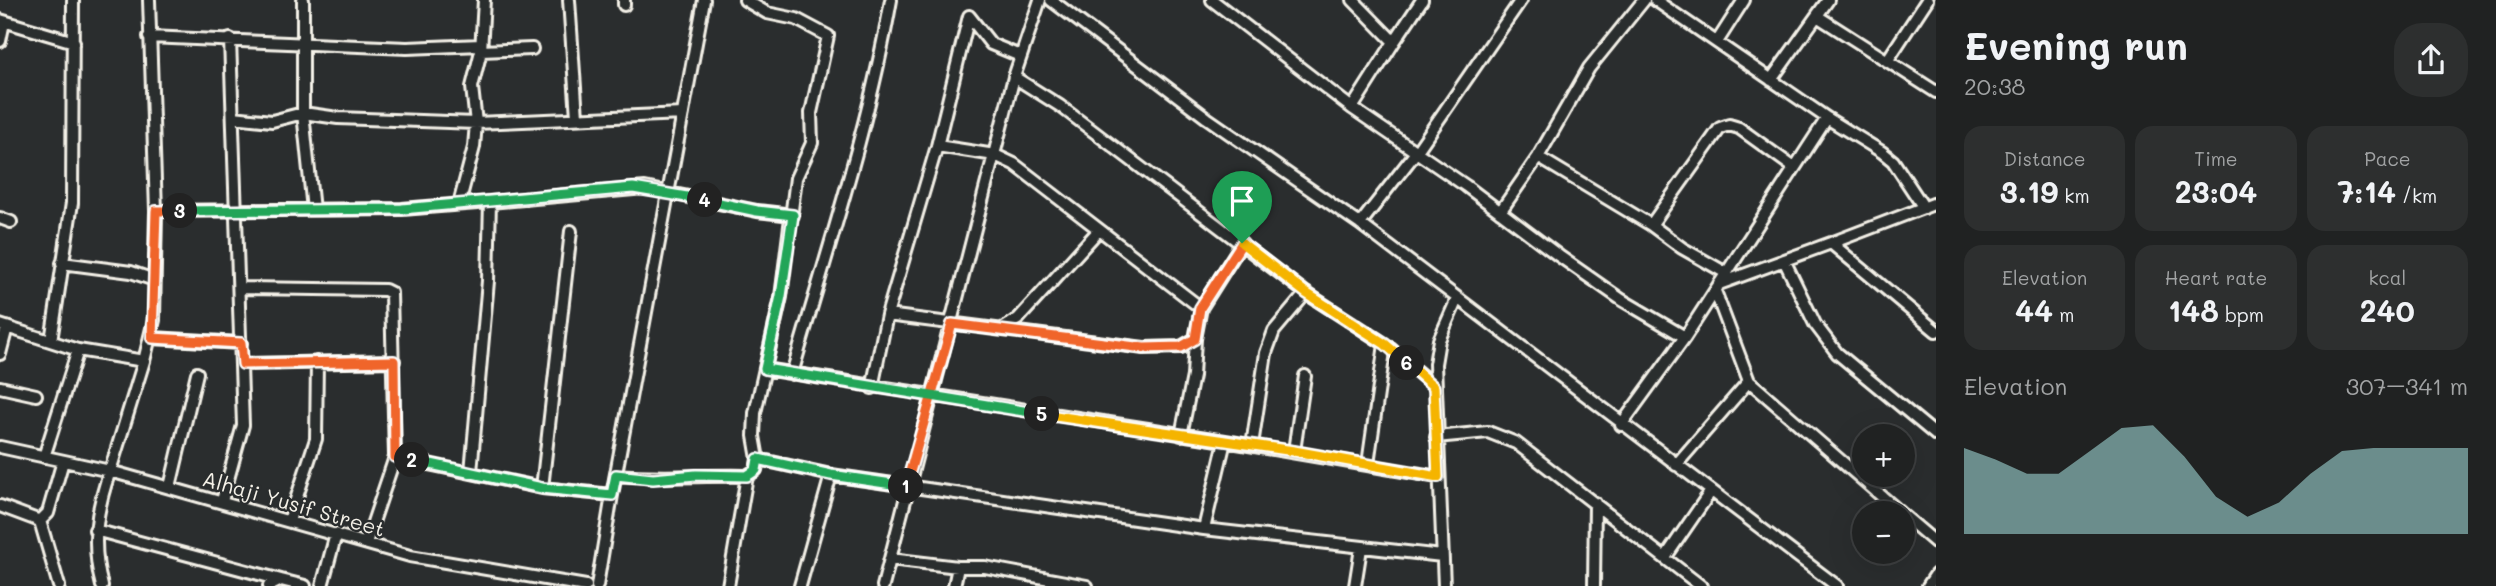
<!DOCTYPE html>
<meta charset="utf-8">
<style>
:root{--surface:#202222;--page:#2d2f2f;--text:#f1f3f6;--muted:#a2a4a5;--line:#3d3f40;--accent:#8bbbb9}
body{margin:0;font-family:Mali,sans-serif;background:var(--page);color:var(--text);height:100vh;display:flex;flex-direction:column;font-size:26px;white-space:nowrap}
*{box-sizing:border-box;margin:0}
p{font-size:23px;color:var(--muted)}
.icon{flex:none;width:38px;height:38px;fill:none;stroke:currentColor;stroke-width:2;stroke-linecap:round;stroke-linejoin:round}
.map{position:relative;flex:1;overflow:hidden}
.sheet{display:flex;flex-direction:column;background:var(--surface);width:560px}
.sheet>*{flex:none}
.tools{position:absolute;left:1852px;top:424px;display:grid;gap:14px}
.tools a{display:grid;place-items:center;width:63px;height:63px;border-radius:50%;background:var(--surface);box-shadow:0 7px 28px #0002,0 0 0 2px var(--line);font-size:35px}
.pin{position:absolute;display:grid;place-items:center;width:60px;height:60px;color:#fff;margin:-72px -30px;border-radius:50% 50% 50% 0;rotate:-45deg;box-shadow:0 0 7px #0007}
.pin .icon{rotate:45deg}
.km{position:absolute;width:35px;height:35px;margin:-18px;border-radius:50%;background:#222;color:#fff;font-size:19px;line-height:35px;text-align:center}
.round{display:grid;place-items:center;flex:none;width:74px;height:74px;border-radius:28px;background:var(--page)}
.overview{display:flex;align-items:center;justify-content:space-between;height:119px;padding:0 28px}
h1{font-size:38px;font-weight:700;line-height:52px}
.metrics{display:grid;grid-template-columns:repeat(3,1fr);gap:10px;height:119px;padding:7px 28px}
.metrics div{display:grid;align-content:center;border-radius:18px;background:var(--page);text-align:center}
.metrics b{font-size:30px;font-weight:700}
.metrics small{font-size:19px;font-weight:400}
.metrics p{font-size:19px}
.chart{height:196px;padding:14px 28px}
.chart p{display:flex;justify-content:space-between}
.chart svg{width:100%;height:126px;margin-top:7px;fill:var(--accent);opacity:.7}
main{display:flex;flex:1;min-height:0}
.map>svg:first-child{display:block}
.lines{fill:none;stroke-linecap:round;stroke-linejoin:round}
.minor-casing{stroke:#f4f1e8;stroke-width:16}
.minor{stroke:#2a2d2e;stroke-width:10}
.split-1-casing{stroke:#fff;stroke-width:14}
.split-2-casing{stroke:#fff;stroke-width:14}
.split-3-casing{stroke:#fff;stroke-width:14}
.split-4-casing{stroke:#fff;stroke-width:14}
.split-5-casing{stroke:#fff;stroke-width:14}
.split-6-casing{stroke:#fff;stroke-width:14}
.split-7-casing{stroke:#fff;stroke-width:14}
.split-1{stroke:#f0652b;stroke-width:9}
.split-2{stroke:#22a559;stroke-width:9}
.split-3{stroke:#f0652b;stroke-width:9}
.split-4{stroke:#22a559;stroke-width:9}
.split-5{stroke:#22a559;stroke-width:9}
.split-6{stroke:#f5b400;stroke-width:9}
.split-7{stroke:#f5b400;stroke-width:9}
.labels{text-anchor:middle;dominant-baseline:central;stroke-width:5;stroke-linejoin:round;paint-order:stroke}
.street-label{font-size:21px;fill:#f4f1e8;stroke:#2a2d2e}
</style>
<main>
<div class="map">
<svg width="1936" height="586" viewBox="0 0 1936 586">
<rect width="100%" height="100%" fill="#2a2d2e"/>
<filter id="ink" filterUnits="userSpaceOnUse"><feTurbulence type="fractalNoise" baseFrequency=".0143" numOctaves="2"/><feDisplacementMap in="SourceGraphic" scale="14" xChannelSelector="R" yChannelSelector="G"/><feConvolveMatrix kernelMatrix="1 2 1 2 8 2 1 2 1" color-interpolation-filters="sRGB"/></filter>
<g filter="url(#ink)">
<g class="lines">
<defs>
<path id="minor" d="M303,0v113l10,97
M569,0l8,117
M1051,0l156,118 153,106 477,362
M1212,0l140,108 114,78 93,70 63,44 63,37
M1655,0l172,118 55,34 11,9 31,47
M624,5v-5
M969,16l22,28 29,12
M1817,16l119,76
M0,20l74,22
M149,37l258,11 74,-3
M0,41l4,-19
M1394,42l28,-42
M1717,42l27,-42
M481,51l51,-2
M1887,61l40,-61
M1014,77l46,29 246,187 79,51 49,42
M1771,80l57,-80
M1352,108l42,-66 -41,-42
M233,117l39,4 31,-8 35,5 138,5 207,-9
M937,146l58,9 19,9 187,144
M1538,157l113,68 31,23 44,25
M490,202l155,-14 112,23 36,4
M459,204l15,-57 2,-24 -4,-36 9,-36 3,-51
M156,211l246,-2 88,-7 -2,79 -17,191
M1500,212l38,-55 51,-89 55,-68
M0,218l11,4
M1360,224l57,-73 104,-151
M1651,225l69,-97 9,-3 10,3 54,39
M1831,243l105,-40
M1784,260l31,64 22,29 99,82
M62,263l69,9 23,8
M1719,284l112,-41 105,88
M240,288l145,2 6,3 4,164
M1715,291l34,90 152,132
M887,315l257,33 37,-1 14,-8 6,-31 41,-65
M0,325l78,25 66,11 -34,110 -110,-24
M1004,328l14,-9 81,-89
M152,338l89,5
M51,341l21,-138 1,-203
M0,354l7,-27
M144,361l10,-41 2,-109 -7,-211
M243,364l151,-3
M792,374c35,-123 77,-248 99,-374
M0,387l36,8
M872,388l15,-73 50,-169 32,-130
M1621,425l64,-88 142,-219
M1181,435l12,-59 2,-37
M1436,437l52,-5 28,11 185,143
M1225,441l213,36
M1252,445l14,-92 8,-22 32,-38
M1294,451l11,-75
M44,457l34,-107
M758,459l73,16 373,54 21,-88 -460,-72
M1368,464l17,-120
M1676,465l73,-84
M616,475c44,4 87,0 131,1
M170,487l27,-114
M542,488l29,-257
M612,495l92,-495
M222,501l21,-76 -13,-386
M0,506l40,15 19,65
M1902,514l34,29
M40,521l8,-8 15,-52
M289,521l27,-82 1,-77
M1204,529l238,27
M95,530l186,50
M366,543l29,-86 147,31 70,7 -15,91
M1665,558l46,-67
M890,559l68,8h27l102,19
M102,586c-11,-41 -6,-76 8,-115l300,85 176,30
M269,586l12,-6 24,6
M322,586l14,-52
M728,586l19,-110 9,-6 2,-11 -4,-23 1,-23 26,-116 15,-119 16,-35 -1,-30 17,-77 -32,-17 -29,-6 -22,-13
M800,586l31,-111
M883,586l131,-509 26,-77
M954,586l4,-19
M1355,586l6,-38
M1444,586l-9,-222 4,-24 18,-41
M1594,586l1,-83
M1928,586l8,-12"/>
</defs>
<!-- minor casing -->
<use href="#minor" class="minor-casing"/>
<!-- minor -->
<use href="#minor" class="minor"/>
</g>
</g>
<g class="lines" filter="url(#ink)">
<defs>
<path id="split-1" d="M906,486l46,-162 192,24 37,-1 14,-8 5,-31 42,-65"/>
<path id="split-2" d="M412,460l130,28 70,7 4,-20 37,4 43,-4 51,1 9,-6 2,-11 73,16 75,11"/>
<path id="split-3" d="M180,211h-24l-4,127 89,5 2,21 151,-3 1,96 17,3"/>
<path id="split-4" d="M180,211l222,-2 231,-21 72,12"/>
<path id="split-5" d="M705,200l52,11 36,4 -12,81 -16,73 277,45"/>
<path id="split-6" d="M1042,414l252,37 144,26 -4,-90 -27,-24"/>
<path id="split-7" d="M1242,243l64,50 79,51 22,19"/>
</defs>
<!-- split-1 casing -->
<use href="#split-1" class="split-1-casing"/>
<!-- split-2 casing -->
<use href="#split-2" class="split-2-casing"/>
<!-- split-3 casing -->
<use href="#split-3" class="split-3-casing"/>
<!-- split-4 casing -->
<use href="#split-4" class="split-4-casing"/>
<!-- split-5 casing -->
<use href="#split-5" class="split-5-casing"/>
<!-- split-6 casing -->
<use href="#split-6" class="split-6-casing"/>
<!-- split-7 casing -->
<use href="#split-7" class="split-7-casing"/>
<!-- split-1 -->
<use href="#split-1" class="split-1"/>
<!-- split-2 -->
<use href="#split-2" class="split-2"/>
<!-- split-3 -->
<use href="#split-3" class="split-3"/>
<!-- split-4 -->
<use href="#split-4" class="split-4"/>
<!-- split-5 -->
<use href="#split-5" class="split-5"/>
<!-- split-6 -->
<use href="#split-6" class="split-6"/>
<!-- split-7 -->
<use href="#split-7" class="split-7"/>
</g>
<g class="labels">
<!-- street labels -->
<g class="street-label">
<text transform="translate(294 503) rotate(16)">Alhaji Yusif Street</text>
</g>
</g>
</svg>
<div class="tools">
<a>+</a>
<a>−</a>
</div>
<div class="pin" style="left:1242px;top:243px;background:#1e9e55"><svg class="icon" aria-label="arrive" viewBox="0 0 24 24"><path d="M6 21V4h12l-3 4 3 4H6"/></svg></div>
<b class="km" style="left:906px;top:486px">1</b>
<b class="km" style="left:412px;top:460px">2</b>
<b class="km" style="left:180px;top:211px">3</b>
<b class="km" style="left:705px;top:200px">4</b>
<b class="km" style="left:1042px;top:414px">5</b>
<b class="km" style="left:1407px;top:363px">6</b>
</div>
<section class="sheet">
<div class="overview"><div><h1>Evening run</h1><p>20:38</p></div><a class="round"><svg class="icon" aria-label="share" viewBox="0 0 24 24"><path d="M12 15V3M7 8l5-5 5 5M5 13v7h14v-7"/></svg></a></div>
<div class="metrics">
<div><p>Distance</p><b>3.19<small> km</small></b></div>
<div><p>Time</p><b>23:04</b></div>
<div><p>Pace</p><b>7:14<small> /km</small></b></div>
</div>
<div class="metrics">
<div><p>Elevation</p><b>44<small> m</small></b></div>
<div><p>Heart rate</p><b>148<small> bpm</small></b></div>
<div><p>kcal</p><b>240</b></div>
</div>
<div class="chart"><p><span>Elevation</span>307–341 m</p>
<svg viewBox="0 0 160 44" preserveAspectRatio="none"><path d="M0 44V14L10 18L20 23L30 23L40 15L50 7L60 6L70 17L80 31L90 38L100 33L110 23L120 15L130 14L140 14L150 14L160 14V44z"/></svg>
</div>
</section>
</main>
